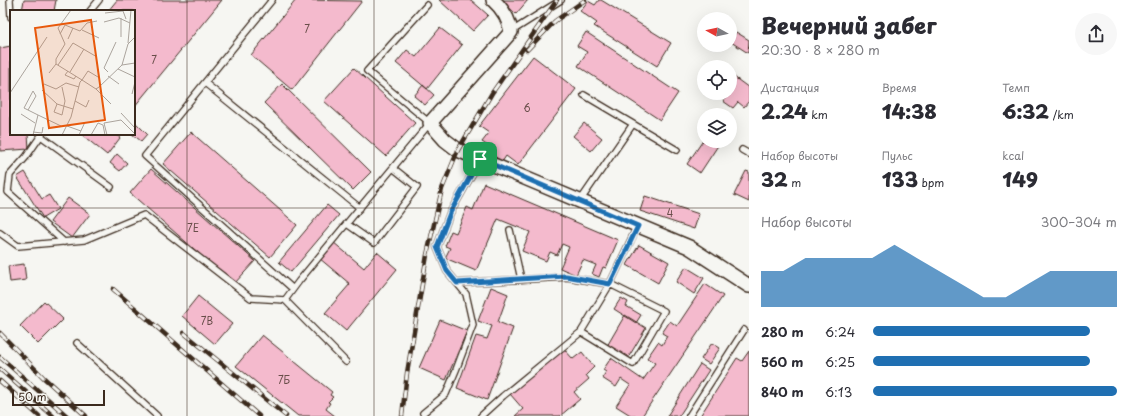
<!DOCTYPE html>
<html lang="ru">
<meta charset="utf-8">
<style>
:root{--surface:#fff;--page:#f7f7f7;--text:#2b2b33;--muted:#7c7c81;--accent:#1f6fb2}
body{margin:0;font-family:"Playpen Sans",sans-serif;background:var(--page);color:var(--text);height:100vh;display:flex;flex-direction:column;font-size:15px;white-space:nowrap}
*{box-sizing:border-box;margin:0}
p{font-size:13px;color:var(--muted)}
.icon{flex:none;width:22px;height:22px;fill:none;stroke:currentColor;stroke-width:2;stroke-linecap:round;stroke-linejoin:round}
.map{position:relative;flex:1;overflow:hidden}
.drawer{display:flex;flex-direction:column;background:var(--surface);width:380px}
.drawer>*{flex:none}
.needle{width:26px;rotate:278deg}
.buttons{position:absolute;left:697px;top:12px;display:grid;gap:8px}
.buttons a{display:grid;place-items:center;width:40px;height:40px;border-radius:50%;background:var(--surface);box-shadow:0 4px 16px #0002;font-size:20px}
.scale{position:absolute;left:12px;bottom:10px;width:93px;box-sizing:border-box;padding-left:4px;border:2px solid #3b2a1e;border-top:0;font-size:11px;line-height:14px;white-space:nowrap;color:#3b2a1e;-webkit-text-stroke:3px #f6f6f2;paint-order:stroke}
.pin{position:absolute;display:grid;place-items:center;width:34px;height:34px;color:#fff;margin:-17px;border-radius:8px;box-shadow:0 2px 6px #0006}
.round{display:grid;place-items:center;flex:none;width:42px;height:42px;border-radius:21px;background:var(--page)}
.summary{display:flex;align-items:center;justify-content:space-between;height:68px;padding:0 12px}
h1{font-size:22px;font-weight:800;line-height:30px}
.stats{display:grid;grid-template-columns:repeat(3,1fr);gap:6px;height:68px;padding:4px 12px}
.stats div{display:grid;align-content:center}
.stats b{font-size:20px;font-weight:800}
.stats small{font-size:11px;font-weight:400}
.stats p{font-size:11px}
.chart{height:112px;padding:8px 12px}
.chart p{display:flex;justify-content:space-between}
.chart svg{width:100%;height:72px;margin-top:4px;fill:var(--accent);opacity:.7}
ul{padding:0 12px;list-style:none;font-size:13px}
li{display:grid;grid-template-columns:64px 48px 1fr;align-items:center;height:30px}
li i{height:10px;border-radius:5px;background:var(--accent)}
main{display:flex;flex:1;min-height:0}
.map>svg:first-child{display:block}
.building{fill:#f4bacd;stroke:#3b2a1e}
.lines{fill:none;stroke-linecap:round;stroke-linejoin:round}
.service-casing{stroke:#3b2a1e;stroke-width:8}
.tertiary-casing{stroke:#3b2a1e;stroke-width:16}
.service{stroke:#f6f6f2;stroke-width:5.5}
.tertiary{stroke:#f6f6f2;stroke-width:13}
.rail-casing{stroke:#3b2a1e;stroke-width:4.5}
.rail{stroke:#f6f6f2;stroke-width:3;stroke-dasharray:9;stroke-linecap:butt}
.route-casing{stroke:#fff;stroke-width:8}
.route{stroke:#1f6fb2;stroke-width:5}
.grid{fill:none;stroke:#3b2a1e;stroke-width:1;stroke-opacity:0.55}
.labels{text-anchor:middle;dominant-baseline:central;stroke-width:4;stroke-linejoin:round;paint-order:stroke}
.number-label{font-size:10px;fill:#694e4a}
.inset-road{fill:none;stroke:#aba49d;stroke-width:1}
.view{fill:#e8590c;fill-opacity:0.15;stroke:#e8590c;stroke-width:2}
.inset-edge{fill:none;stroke:#3b2a1e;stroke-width:2}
</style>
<main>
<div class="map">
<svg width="749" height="416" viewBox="0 0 749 416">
<rect width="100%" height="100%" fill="#f6f6f2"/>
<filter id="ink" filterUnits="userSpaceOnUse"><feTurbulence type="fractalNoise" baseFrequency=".025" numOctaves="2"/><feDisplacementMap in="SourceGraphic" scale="8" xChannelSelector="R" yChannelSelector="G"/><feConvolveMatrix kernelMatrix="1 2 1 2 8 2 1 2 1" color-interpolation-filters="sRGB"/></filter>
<g filter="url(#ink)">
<!-- building -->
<path class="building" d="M24,0h32l-2,11h-32z
M117,0h105l-88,107v-96h-26z
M296,0l66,1 -70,89 -41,-35z
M439,0h32l17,15 -15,16z
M501,0h27l-12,14z
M599,0h2l70,43 -14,23 -63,-40 3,-3 -17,-12 8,-10 7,4z
M440,28l22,17 -35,44 -31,-26 11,-13 9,7z
M586,32l92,61 -18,27 -82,-54 9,-14 -10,-6z
M736,32l13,8 -1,13 -17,-11z
M11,46v88h17l1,15 -29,2v-103z
M533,56l43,33 -58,76 -12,-9 -4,6 -17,-13 3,-3 -6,-4 7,-9 -10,-7z
M354,68l61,55 -29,33 -62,-55z
M730,74l19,14v13l-5,6 -6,-5 -5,6 -10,-7 3,-4 -6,-4h10z
M282,84l89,88 -18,18 -89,-87z
M423,85l11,10 -9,10 -11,-9z
M134,121l13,13 -6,7 -9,-7h2z
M584,123l18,15 -11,13 -18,-15z
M191,132l106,93 -27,32 -107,-93z
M81,134h34l5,4 -13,17z
M704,139v2h17l-21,32 -13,-9z
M117,154l10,9 -7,8 -10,-8z
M151,169l104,92 -21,23 -104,-91z
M746,171l3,1v30l-15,-7z
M25,172l17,27 7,-4 9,14 -15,9 -26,-41z
M484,183l134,57 -12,28 -3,-1 -4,10 -7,-3 4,-9 -13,-5 -7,15 -16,-7 9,-21 -7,-3 -5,11 -7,-3 -4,9 -24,-10 8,-19 -32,-13 -22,52 -31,-13 5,-10 -5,-2 6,-15 5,2 11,-26 6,3z
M645,196l54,18 -5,15 -54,-18z
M68,198l22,16 -18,24 -22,-16z
M327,205l12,10 -48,57 -12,-10z
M333,242l31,26 13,-16 20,17 -51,62 -21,-18 25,-29 -31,-26z
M639,245l30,17 -11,21 -31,-18z
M24,264l2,16 -16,2 -2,-16z
M686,267l18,11 -10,16 -18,-12z
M705,284l18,12 -81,120h-10l-16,-10 14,-21 -9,-6 -5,8 -14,-9 4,-6 -3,-2 8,-12 32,22 12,-17 -8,-5 11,-16 4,3 5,-9 -5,-3 8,-12 7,5z
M491,287l17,7 -10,28 15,6 -26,72 -30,-12 19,-52 11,3 5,-13 -14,-5z
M198,296l34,28 -17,20 -33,-28z
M621,298l7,4 -2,4 15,9 -5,8 -22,-14z
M44,301l19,18 -25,25 -18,-18z
M625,315l21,13 -18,30 -21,-12z
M440,320l27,11 -21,49 -27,-12z
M262,335l70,57 -2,3 3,2 -5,5 2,1 -4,6 9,7h-37l-62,-50z
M712,343l8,5 -11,16 -8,-5z
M564,349l9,10 9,-7 12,15 -8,8 3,4 -15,13 6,7 -20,17h-45l8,-7 -13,-15z
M749,351v65h-49l37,-58 5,3z
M700,364l9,6 -30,46h-12z"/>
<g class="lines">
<defs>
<path id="service" d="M10,0l1,17
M272,0l-127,156 148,133
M90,11l9,-11
M512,31l49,-31
M205,83l155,125
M633,124l44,26
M42,134l-16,23 -16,18 -2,17 56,50
M41,136l70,51
M742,150l7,4
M580,201l53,-77 -49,-29
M347,224l27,19 43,-56 -24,-19
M510,230l11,49
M0,233l18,13 66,-6 60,-25 107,83 34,2
M457,283l110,-6 43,7 54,27 -31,53 -52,-32
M77,343l80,73
M346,362l-61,-62 14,-19 131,-158 -63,-52 60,-66
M423,413l23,-19 10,-24 17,-45 -7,-31 -19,-23 -10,-24 13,-34 30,-53
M481,416l22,-20 78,-64 29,-48 28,-59
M689,416l55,-86"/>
<path id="tertiary" d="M493,0c10,9 16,19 18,32l-81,91 15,17 13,10 231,97 60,39"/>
</defs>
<!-- service casing -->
<use href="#service" class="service-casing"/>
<!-- tertiary casing -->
<use href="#tertiary" class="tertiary-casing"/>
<!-- service -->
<use href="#service" class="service"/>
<!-- tertiary -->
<use href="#tertiary" class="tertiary"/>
<defs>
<path id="rail" d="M527,50l28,-29 30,-21
M113,289l146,127
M0,333l44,45 42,38
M184,333l102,83
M0,357l67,59
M0,369l53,47
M0,381l39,35
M402,416l5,-43 20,-118 15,-66 16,-39 34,-57 65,-93"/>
</defs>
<!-- rail casing -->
<use href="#rail" class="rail-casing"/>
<!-- rail -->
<use href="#rail" class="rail"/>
</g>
</g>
<g class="lines" filter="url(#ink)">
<defs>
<path id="route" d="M480,159l158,67 -28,58 -44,-8 -109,7 -10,-12 -10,-24 13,-34z"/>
</defs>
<!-- route casing -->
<use href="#route" class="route-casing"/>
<!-- route -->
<use href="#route" class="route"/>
</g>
<!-- grid -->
<path class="grid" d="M187,0v416M374,0v416M562,0v416M0,208h749"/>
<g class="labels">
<!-- number labels -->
<g class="number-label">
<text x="307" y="28">7</text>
<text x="154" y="59">7</text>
<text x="527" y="107">6</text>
<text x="670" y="212">4</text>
<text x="193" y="227">7Е</text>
<text x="207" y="320">7В</text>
<text x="284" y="379">7Б</text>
</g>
</g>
<!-- overview -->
<g transform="translate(10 10)">
<rect width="125" height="125" fill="#f6f6f2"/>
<path class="inset-road" d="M95,3l18,-2 3,8M94,12l15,-4 11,5M72,20l17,8M50,24l5,-9 15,6 7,-8 10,-2M111,27v-19M58,29l5,-11M118,33l3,-33M46,54v-5l9,-15 -7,-16 13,-18M48,55l15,-22 24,14M112,55l13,-2M108,59l17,8M58,61l-3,4 9,4 2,-3M60,62l14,-23M98,62l-4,-4 12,-26M39,63l7,-9 26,16 6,-9 10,6M98,66l11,8M34,74l12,5 10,-6 13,4M86,79l15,15M32,80l15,14 16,5M0,83l37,-56M122,84l3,-12M65,91l11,6 3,-7M47,94l-3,8 8,3 3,-14 -3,-14M18,100l8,-14 -3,-5 -9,17 14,7 -5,20M111,103l14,15M11,104l14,9M28,105l23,11M57,116l14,5M23,122l9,1 1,-6M52,125l9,-18 9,-35 2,-2 14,9 3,-2 23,-22 6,-21 7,-7M69,125l6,-13M81,125l7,-12 5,2 2,10M97,125l-3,-12 17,-3 14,14"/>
<path class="view" d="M81,10l14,100 -56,8 -14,-100z"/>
<rect width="125" height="125" class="inset-edge"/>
</g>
</svg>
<div class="buttons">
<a><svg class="needle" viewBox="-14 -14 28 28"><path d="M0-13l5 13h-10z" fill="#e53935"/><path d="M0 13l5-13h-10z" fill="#7c7c81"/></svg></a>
<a><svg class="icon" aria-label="locate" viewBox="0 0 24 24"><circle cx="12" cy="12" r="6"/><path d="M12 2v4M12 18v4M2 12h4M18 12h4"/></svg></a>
<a><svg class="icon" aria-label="layers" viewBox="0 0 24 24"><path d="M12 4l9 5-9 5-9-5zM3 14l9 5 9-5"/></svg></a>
</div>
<div class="scale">50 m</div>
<div class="pin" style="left:480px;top:159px;background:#1e9e55"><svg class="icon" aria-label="arrive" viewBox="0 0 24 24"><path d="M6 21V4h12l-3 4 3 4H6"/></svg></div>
</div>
<section class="drawer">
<div class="summary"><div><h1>Вечерний забег</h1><p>20:30 · 8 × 280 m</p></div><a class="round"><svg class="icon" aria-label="share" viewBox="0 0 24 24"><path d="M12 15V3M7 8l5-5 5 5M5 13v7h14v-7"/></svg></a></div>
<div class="stats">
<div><p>Дистанция</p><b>2.24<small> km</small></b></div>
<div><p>Время</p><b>14:38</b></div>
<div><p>Темп</p><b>6:32<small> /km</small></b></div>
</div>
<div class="stats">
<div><p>Набор высоты</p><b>32<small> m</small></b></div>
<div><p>Пульс</p><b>133<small> bpm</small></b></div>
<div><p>kcal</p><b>149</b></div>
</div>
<div class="chart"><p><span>Набор высоты</span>300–304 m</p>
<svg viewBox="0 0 160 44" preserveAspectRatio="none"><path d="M0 44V22L10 22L20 14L30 14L40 14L50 14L60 6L70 14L80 22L90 30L100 38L110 38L120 30L130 22L140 22L150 22L160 22V44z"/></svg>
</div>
<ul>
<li><b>280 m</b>6:24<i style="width:89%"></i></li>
<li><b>560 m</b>6:25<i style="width:89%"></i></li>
<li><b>840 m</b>6:13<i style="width:100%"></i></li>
</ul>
</section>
</main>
